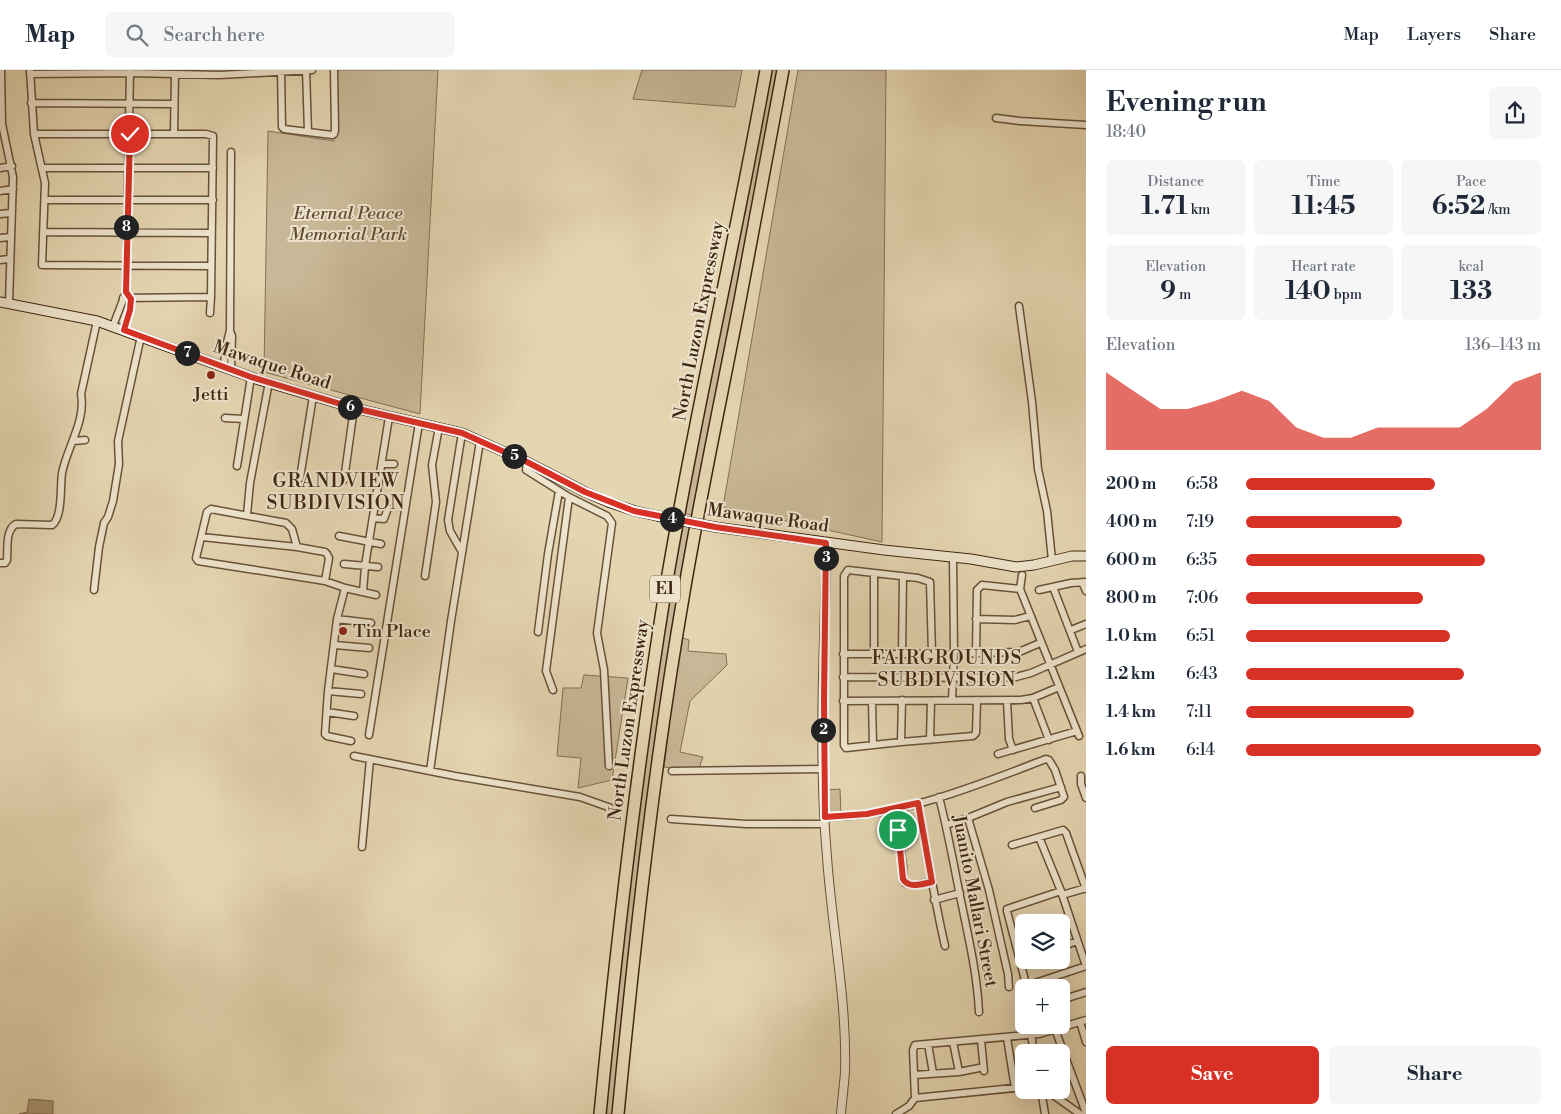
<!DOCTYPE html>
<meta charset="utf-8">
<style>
:root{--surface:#fff;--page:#f6f6f7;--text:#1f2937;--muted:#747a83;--line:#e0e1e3;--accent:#d93025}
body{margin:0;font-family:"Libre Bodoni",serif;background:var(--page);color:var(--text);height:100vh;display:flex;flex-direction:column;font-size:19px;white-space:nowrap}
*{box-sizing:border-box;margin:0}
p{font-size:16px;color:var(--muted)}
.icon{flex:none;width:28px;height:28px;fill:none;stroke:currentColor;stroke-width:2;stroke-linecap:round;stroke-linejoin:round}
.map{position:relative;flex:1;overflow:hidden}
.sheet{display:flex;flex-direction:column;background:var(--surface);width:475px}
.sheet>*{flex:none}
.fabs{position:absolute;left:1015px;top:844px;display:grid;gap:10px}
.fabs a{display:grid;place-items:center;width:55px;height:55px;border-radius:8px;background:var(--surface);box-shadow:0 5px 20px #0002;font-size:25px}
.pin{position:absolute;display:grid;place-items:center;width:42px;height:42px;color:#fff;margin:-21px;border:2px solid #fff;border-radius:50%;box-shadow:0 1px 5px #0007}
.km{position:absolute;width:25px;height:25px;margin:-12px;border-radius:50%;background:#222;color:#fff;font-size:14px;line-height:25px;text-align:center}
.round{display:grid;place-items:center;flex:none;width:52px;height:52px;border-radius:8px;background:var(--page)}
.head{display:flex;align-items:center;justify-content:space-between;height:85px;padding:0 20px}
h1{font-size:28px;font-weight:700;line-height:38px}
.stats{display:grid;grid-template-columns:repeat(3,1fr);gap:8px;height:85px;padding:5px 20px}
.stats div{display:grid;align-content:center;border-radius:8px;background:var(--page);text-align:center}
.stats b{font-size:25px;font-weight:700}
.stats small{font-size:14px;font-weight:400}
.stats p{font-size:14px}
.chart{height:140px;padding:10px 20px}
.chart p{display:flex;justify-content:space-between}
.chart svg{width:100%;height:90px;margin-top:5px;fill:var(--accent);opacity:.7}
.button{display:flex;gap:10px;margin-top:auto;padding:10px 20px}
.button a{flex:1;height:58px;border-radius:8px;background:var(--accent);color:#fff;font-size:20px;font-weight:700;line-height:58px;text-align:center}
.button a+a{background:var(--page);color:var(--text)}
ul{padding:0 20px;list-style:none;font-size:16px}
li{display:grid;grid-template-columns:80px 60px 1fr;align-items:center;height:38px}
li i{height:12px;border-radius:6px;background:var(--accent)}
header{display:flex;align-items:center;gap:30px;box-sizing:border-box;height:70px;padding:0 25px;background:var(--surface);border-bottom:1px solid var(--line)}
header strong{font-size:24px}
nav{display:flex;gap:28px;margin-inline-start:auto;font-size:18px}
.search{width:350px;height:45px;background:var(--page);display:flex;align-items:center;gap:12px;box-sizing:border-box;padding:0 18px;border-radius:8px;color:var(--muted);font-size:19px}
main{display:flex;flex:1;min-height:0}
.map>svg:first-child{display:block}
.green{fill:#c9b897;stroke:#846f54}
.water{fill:#ac9a7b;stroke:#806c51}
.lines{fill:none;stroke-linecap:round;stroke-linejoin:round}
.minor-casing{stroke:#685239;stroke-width:9}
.tertiary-casing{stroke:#685239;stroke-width:10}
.secondary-casing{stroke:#3e2611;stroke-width:11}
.motorway-casing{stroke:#3e2611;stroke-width:14}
.minor{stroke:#eee4cd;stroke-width:6}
.tertiary{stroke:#eee4cd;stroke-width:8}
.secondary{stroke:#eee4cd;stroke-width:9}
.motorway{stroke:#e5d6b2;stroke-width:11}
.secondary-bridge-casing{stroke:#3e2611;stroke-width:11;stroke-linecap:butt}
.secondary-bridge{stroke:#eee4cd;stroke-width:9}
.route-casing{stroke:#fff;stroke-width:10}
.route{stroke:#d93025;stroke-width:6}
.poi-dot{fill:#8f2418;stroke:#eee4cd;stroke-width:2}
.labels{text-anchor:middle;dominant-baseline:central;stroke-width:4;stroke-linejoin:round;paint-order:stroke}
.shield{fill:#eee4cd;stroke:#735f49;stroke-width:1}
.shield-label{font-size:16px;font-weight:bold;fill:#3e2611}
.park-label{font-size:18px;font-style:italic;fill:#614a32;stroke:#eee4cd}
.street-label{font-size:18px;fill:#3e2611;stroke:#eee4cd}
.poi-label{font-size:18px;fill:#3e2611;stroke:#eee4cd}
.neighbourhood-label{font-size:19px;letter-spacing:1px;fill:#3e2611;stroke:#eee4cd}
</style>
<header>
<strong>Map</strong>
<div class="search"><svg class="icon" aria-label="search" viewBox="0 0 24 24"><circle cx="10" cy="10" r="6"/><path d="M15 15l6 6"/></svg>Search here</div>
<nav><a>Map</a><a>Layers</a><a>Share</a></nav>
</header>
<main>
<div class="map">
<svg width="1086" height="1044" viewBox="0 0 1086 1044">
<rect width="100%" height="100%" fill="#e5d6b2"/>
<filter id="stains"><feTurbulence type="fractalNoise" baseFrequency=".004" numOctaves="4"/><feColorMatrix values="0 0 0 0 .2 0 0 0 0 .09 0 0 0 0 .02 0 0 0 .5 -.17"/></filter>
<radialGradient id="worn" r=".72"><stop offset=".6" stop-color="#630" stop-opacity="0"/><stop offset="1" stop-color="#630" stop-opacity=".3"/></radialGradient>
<!-- green -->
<path class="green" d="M335,0h103l-18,344 -156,-42 4,-241 66,10z
M642,0h100l-7,37 -102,-8z
M771,0h9l-85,446 -12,-3 45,-217z
M798,0h88l-4,472 -159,-35z
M682,451l11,3 -80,590h-9l38,-343z
M680,567l9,3 -1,11 38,3 1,11 -37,36 -10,51 23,5 -5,14 -34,-4z
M584,605l44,3 -16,102 -34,8 3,-30 -24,-2 6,-68h18z
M840,719l1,25h-15l-1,-24z"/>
<!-- water -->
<path class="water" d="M29,1029l24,2v13h-34l8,-2z"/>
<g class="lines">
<defs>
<path id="minor" d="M1,0l1,54 11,53 -4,126
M30,0l4,64 11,49 -3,82 168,1
M281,0l1,57 2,2 48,6 2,-1 1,-4 -1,-60
M306,0l2,62
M30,4l100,-1 90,2 92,-5
M31,33l142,1
M996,48l24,3 66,4
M34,64h172l7,2 -2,161 -88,1
M174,64l1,-60
M0,98l12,-2
M43,98h170
M0,121l13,-2
M45,130h168
M0,144l11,-1
M43,162l168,1
M0,168l10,-1
M0,190l9,-1
M1019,236l13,96 6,67 9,42 5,49
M210,243l1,-16
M113,256l13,-34 4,-222
M124,260l6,-20 1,-11 -3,-4
M230,261l2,5 -1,34
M224,297l1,-16 5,-21 1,-178
M225,348l19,1
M462,363l-14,87 2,11 12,21
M73,371l12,-1
M527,392l-1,8 43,27 38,19 5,7 -15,110 7,37 5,96
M382,394h12
M237,396l14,-89
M300,408l13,-82
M344,410l10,-72
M247,445l3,-32 19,-101
M373,448l11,1 4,-11
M339,466l42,8
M202,467l95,10 28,5 2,2 2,4 -4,23
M297,477l-5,-18 -6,-6 -75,-14 -4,3 -11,46 2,3 127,20 20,7 31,7
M0,493h5l2,-3c1,-11 -2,-30 9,-36l36,1c11,-8 8,-39 10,-52 5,-26 24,-52 19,-79l16,-73
M344,494l34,3
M1022,505l-2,14 2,5 57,142
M425,506l11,-74 -4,-37 7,-38
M1082,512l4,9
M1053,517l25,65
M345,518l-8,31 -9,72 -3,43 2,2 24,5
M1020,519l-38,-4 -5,5 -1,63 43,-1 21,-9
M94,520l5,-43 5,-24 4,-6 5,-16 6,-37 -1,-23 23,-105
M1039,520l32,-7 15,-1
M363,522l2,-26 24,-149
M337,549l34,4
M976,549l39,1 15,-4
M1071,560l15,-6
M538,562l10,-78 11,-63
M335,575l34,3
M874,583v-79
M843,584h103
M902,584l1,-78
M932,584l-2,-72 -12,-4 -70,-8 -4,6v169l2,3 55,-6 72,-6 3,-3 1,-33
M963,584l13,-1
M331,599l33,5
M843,607l151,1 22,-1 15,-4 55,-24
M553,620l-7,-19 23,-174
M328,621l33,3
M1033,628l16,42
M952,630l2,-46 -1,-96
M843,631l178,-1 12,-2 26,-11
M872,631l1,44
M1007,631l2,38 4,11
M327,642l27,4
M369,665l50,-312
M930,670l1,-39
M901,672l1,-42
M998,684l79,-23
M354,686l101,20 125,21 31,11
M430,701l21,-150 29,-180
M672,701l151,-2
M1081,706v8l5,14
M939,727c8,31 14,63 20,94 8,40 18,80 20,121
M918,733c9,48 16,96 27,143
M825,747c76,0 150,-31 221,-58l3,1 6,10 9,27 -3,3 -26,8
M968,748l39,-16 54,-15
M671,749l75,5h79
M946,755l22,-7 21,72 19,84 1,13
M898,760l5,36v13l2,4 2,1 10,1 15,-4
M1039,767l22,54 25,75
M1012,775l51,-15 3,3 20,56
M362,777l8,-88
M1062,825l24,-7
M934,830l26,-7
M1050,852l19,-5
M1013,864l11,-3
M1061,877l16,-6
M1026,916l60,-20
M1027,918l-20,-77v-2l54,-18
M1061,930l25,-8
M1080,952l6,20
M1037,955l2,9
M1055,959l31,84
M1031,965l3,17
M1007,968l8,50
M981,970l3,31
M953,972l6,30
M928,974l5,29
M914,1005l45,-3 20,-4
M1041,1020l4,24
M1046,1020l34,24
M915,1028l-2,-48 2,-5 124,-11 47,-14
M896,1044l13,-8 6,-8 109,-11"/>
<path id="tertiary" d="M827,473c-3,104 -9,211 0,314 5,72 20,143 18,215 -1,14 -3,28 -4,42"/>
<path id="secondary" d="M0,232l97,19 162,59 95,28 108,25 65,29 58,30 23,10 27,9 22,5
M715,457l169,23 87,9 45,8 18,-2 38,-9h14"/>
<path id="motorway" d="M600,1044c17,-175 37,-349 65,-522 29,-175 70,-348 101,-522
M618,1044c17,-175 36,-349 66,-522 17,-100 38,-198 57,-297 14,-75 28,-150 42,-225"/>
</defs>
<!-- minor casing -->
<use href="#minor" class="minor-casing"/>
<!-- tertiary casing -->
<use href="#tertiary" class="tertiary-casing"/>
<!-- secondary casing -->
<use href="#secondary" class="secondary-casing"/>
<!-- motorway casing -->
<use href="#motorway" class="motorway-casing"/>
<!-- minor -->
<use href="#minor" class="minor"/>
<!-- tertiary -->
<use href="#tertiary" class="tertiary"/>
<!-- secondary -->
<use href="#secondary" class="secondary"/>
<!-- motorway -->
<use href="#motorway" class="motorway"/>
<defs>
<path id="secondary-bridge" d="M657,446l58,11"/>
</defs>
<!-- secondary-bridge casing -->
<use href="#secondary-bridge" class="secondary-bridge-casing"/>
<!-- secondary-bridge -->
<use href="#secondary-bridge" class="secondary-bridge"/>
</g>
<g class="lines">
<defs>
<path id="route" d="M130,64l-4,158 5,7 -1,11 -6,20 127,47 103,31 108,25 65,29 58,30 49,19 81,16 111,16 -2,156 1,118 42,-3 51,-11 14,79c-10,2 -23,7 -29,-3l-5,-49"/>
</defs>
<!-- route casing -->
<use href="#route" class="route-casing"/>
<!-- route -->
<use href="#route" class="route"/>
</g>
<!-- markers -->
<g class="poi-dot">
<circle cx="211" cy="305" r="5"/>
<circle cx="343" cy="561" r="5"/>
</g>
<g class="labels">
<!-- shield labels -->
<rect class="shield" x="650" y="505.5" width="30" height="27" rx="4"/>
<g class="shield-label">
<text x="665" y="519">E1</text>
</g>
<!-- park labels -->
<g class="park-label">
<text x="348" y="143">Eternal Peace<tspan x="348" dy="21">Memorial Park</tspan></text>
</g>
<!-- street labels -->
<g class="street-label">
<text transform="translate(699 251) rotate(-79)">North Luzon Expressway</text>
<text transform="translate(272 295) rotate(18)">Mawaque Road</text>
<text transform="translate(768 448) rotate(8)">Mawaque Road</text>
<text transform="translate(629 650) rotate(-82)">North Luzon Expressway</text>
<text transform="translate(975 831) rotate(79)">Juanito Mallari Street</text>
</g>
<!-- poi labels -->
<g class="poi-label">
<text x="211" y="324">Jetti</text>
<text x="353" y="561" text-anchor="start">Tin Place</text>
</g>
<!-- neighbourhood labels -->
<g class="neighbourhood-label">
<text x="336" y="411">GRANDVIEW<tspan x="336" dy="22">SUBDIVISION</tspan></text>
<text x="947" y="588">FAIRGROUNDS<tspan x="947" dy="22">SUBDIVISION</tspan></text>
</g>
</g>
<rect width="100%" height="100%" filter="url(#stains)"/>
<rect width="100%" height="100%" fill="url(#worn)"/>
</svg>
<div class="fabs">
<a><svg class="icon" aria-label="layers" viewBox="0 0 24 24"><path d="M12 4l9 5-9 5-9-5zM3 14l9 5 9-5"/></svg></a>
<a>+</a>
<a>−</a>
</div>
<div class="pin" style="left:898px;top:760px;background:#1e9e55"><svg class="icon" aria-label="arrive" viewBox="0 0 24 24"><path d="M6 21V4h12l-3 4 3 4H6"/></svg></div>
<div class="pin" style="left:130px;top:64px;background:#d93025"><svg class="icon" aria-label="check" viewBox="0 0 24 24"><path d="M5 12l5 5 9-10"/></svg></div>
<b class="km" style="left:823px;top:660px">2</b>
<b class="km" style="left:826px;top:488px">3</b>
<b class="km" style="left:672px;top:449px">4</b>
<b class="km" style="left:514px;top:386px">5</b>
<b class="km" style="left:350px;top:337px">6</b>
<b class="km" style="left:187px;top:283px">7</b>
<b class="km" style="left:126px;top:157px">8</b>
</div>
<section class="sheet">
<div class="head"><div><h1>Evening run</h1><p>18:40</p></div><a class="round"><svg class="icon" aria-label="share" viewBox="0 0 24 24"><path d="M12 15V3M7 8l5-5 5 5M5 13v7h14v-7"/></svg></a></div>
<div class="stats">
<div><p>Distance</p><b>1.71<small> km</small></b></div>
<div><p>Time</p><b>11:45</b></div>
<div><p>Pace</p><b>6:52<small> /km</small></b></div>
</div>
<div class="stats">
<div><p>Elevation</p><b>9<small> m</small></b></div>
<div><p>Heart rate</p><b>140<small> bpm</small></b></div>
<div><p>kcal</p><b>133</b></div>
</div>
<div class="chart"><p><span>Elevation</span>136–143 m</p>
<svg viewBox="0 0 160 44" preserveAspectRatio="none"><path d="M0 44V6L10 15L20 24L30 24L40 20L50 15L60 20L70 33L80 38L90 38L100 33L110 33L120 33L130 33L140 24L150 11L160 6V44z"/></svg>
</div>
<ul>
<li><b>200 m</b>6:58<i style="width:64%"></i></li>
<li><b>400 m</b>7:19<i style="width:53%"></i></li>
<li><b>600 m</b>6:35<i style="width:81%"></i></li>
<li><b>800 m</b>7:06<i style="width:60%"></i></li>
<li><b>1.0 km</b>6:51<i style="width:69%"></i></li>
<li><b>1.2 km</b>6:43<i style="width:74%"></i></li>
<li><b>1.4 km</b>7:11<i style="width:57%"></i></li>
<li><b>1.6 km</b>6:14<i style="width:100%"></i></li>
</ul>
<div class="button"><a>Save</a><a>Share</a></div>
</section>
</main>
